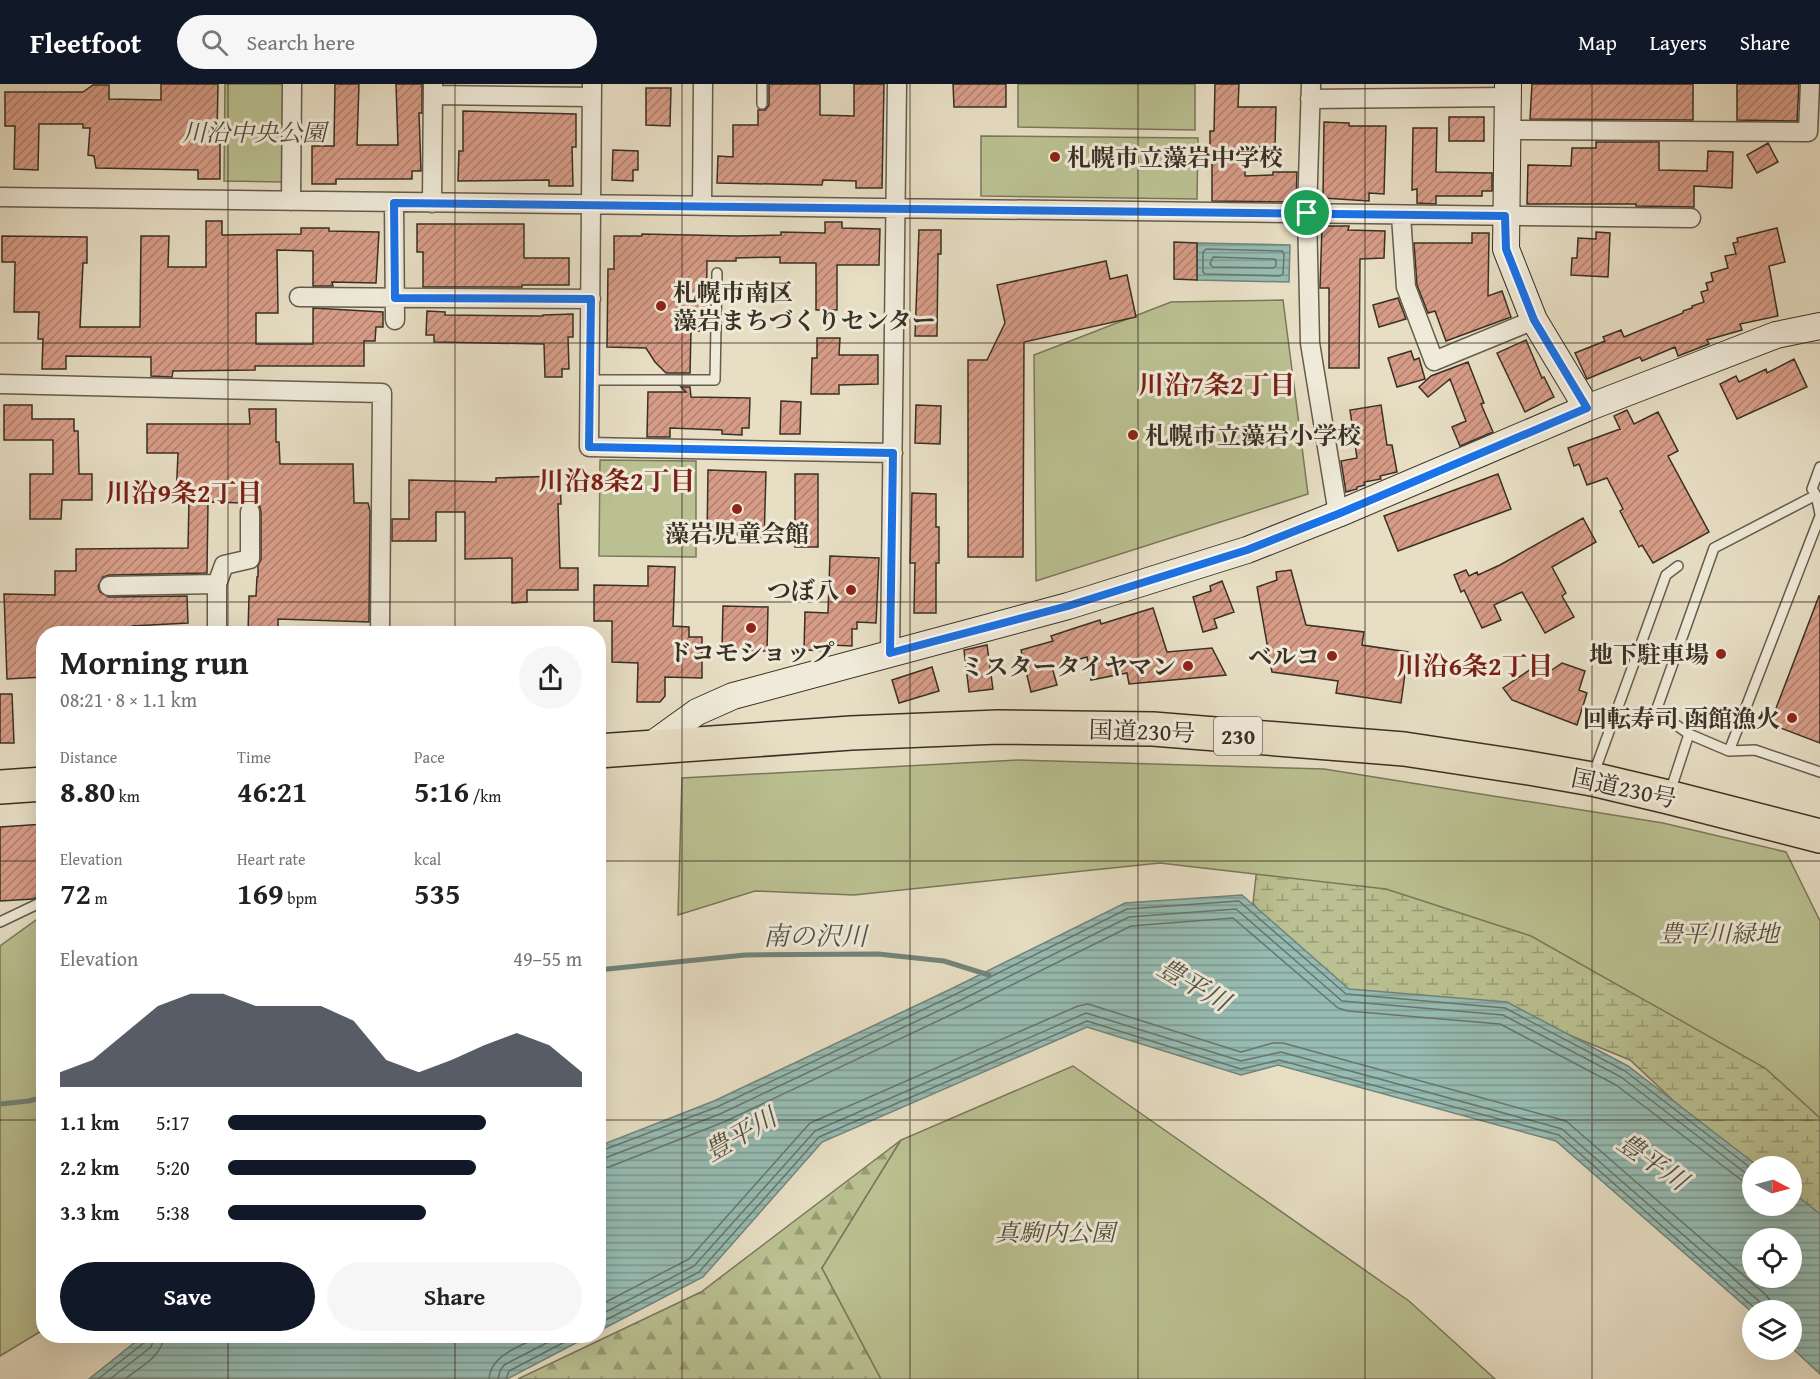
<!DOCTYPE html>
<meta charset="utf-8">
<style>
:root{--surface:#fff;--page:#f6f6f6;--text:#222;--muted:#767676;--accent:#111827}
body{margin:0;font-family:"Gentium Book Plus","Noto Serif JP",serif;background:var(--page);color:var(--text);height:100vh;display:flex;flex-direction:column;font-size:22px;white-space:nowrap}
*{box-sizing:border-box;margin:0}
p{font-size:20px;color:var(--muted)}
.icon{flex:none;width:33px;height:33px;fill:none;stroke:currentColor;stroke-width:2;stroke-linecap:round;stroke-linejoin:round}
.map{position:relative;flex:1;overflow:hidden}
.side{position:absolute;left:36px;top:542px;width:570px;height:717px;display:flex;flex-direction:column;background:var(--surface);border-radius:24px;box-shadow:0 6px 24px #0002}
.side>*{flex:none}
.needle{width:39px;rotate:96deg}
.buttons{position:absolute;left:1742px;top:1072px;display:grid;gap:12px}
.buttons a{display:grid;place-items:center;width:60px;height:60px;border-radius:50%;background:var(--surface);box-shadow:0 6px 24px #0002;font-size:30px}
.pin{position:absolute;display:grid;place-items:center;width:51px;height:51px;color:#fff;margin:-26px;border:3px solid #fff;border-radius:50%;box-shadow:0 2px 6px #0007}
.round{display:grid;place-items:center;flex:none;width:63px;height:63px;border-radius:32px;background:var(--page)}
.overview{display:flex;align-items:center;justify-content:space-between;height:102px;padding:0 24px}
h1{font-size:33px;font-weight:700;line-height:45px}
.stats{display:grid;grid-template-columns:repeat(3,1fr);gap:9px;height:102px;padding:6px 24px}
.stats div{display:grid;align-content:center}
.stats b{font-size:30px;font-weight:700}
.stats small{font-size:16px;font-weight:400}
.stats p{font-size:16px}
.chart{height:168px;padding:12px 24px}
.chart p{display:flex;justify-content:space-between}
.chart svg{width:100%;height:108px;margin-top:6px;fill:var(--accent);opacity:.7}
.cta{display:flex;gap:12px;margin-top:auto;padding:12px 24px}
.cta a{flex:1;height:69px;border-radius:36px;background:var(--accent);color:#fff;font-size:24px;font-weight:700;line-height:69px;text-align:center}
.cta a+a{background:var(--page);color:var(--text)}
ul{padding:0 24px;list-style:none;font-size:20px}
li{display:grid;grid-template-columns:96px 72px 1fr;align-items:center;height:45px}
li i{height:15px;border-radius:8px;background:var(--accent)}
header{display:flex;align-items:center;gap:36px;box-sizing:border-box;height:84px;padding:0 30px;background:var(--accent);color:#fff}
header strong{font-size:28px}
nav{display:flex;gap:33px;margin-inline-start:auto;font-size:21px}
.search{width:420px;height:54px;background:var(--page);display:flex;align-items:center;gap:15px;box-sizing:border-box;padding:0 21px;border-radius:33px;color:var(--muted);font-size:22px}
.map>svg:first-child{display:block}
.forest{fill:url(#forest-firs);stroke:#7a785b;stroke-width:1.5}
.wetland{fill:url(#wetland-marsh);stroke:#7a785b;stroke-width:1.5}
.green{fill:#bac091;stroke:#7a785b;stroke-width:1.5}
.water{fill:url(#water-rules);stroke:#72847a;stroke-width:1.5;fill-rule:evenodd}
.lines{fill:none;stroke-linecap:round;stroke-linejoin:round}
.shore{stroke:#68766c;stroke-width:1.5}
.stream{stroke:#72847a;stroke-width:5}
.building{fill:url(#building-hatch);stroke:#3a3025;stroke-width:1.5}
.lane-casing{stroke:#655c4d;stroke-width:12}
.street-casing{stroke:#655c4d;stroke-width:21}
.secondary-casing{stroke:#3a3025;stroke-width:28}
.highway-casing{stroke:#3a3025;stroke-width:36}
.lane{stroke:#efead9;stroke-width:9}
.street{stroke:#efead9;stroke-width:18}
.secondary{stroke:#efead9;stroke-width:26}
.highway{stroke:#e7dec4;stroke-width:33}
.route-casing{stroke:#fff;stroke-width:12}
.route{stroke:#1a73e8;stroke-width:8}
.grid{fill:none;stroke:#3a3025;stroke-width:1.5;stroke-opacity:0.55}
.poi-dot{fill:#8f2418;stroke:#efead9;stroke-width:2}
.labels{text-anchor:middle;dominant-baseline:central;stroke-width:6;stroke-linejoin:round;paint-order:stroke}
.shield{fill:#efead9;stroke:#70685b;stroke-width:1.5}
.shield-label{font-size:22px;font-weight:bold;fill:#3a3025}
.park-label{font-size:24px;font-style:italic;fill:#544d3b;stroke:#efead9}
.poi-label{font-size:24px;font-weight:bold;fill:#3a3025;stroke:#efead9;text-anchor:end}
.street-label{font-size:24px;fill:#3a3025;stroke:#efead9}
.neighbourhood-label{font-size:26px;font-weight:bold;fill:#7a1f14;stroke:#efead9}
.water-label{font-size:26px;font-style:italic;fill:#515348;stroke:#efead9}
</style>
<header>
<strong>Fleetfoot</strong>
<div class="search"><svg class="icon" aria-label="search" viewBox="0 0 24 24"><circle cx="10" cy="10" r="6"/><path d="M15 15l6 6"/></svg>Search here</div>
<nav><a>Map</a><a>Layers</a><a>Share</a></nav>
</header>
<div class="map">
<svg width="1820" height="1295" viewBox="0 0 1820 1295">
<defs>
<pattern id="forest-firs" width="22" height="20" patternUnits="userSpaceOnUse" patternTransform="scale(1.5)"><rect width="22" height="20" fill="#bac091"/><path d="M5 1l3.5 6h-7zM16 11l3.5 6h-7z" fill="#989c76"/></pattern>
<pattern id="wetland-marsh" width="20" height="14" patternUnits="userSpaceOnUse" patternTransform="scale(1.5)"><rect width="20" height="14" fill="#bac091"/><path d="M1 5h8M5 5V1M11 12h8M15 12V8" fill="none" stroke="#989c76"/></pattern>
<pattern id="water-rules" width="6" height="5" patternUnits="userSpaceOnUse" patternTransform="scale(1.5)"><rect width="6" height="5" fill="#97bcb3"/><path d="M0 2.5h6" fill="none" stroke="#7c9991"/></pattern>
<pattern id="building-hatch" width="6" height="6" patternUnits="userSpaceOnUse" patternTransform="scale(1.5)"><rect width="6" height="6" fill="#d79c87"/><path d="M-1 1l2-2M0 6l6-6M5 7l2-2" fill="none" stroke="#af806e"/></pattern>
</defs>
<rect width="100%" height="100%" fill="#e7dec4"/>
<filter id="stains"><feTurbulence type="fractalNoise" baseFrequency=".00333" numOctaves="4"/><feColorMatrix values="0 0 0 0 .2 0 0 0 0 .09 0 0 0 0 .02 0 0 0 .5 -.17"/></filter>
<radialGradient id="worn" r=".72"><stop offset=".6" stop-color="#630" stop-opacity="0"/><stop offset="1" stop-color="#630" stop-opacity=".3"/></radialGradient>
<!-- forest -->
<path class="forest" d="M901,1056l-79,128 59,111h-363l183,-87z"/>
<!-- wetland -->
<path class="wetland" d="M1258,774l219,39 185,93 158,111v114l-29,-21v-27h-39l-24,-15 -98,-92 -61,-25 -216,-34 -67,-52 -33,-46z"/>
<!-- green -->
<path class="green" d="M225,0h59l-2,98 -58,-1z
M1018,0h177v46l-177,-3z
M981,52l217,2 -1,61 -216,-3z
M1283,216l25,194 -272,87 -2,-226 137,-53z
M600,376l96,1v96l-97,-1z
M1018,676l306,9 339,54 123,29 34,69v197l-55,-50 -234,-132 -145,-47 -226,-26 -306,32 -99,-4 -77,24 4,-137z
M43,831v415l-43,26v-410z
M1073,982l336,235 86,78h-614l-59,-111 79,-128z"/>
<!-- water -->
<path class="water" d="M1197,159l93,2 -1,37 -92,-2z
M1242,811l107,94 158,13 121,64 131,101h-7v39h39v-15l29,23v160l-29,-27v-36l-39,1 -196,-171 -278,-76 -37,10 -154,-48 -265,115 -119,135 -104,54v-185l115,-45 237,-112 174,-86zM1752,1155h39v39h-39z
M144,1251h447l-84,44h-418z"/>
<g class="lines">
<!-- shore -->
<path class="shore" d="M1206,165l76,2 2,3 -1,20 -3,2 -75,-2 -2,-2v-20z
M1213,173l61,2 2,1v6l-3,2 -60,-1 -3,-3z
M598,1068l119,-45 237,-112 173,-86 112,-8 107,93 159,14 120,63 127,98
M598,1075l7,-1 115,-44 237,-112 172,-85 107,-8 106,92 161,14 118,62 131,101
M598,1084l11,-1 115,-45 237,-112 170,-84 102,-8 105,90 10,3 152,13 116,61 136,103
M598,1222l91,-47 121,-136 268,-117 10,-2 153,48 32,-9h10l283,78 200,174 6,8 2,8
M598,1232l96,-50 121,-135 271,-118 155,48 40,-9 281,77 198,173 5,9
M598,1240l101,-52 120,-135 268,-116 154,48 38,-9 280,75 199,176
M98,1295l47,-37 2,-7
M110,1295l41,-32 4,-12
M125,1295c15,-12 38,-23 39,-44
M489,1295c1,-25 35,-34 54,-44
M498,1295l2,-8 4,-6 58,-30
M506,1295l3,-8 69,-36"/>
<!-- stream -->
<path class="stream" d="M598,886l147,-15 133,-1 66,7 45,14
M0,1020l29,-3 15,-4"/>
</g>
<!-- building -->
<path class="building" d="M161,0h57l-1,50h3v45h-22v-9l-102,-2 -2,-12 -6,-1 2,-27h-7v-4h-44l-1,46 -24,-1 1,-43h-10v-34h78l10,-7h16v14l52,1z
M335,0h24l-2,61h41l-2,-61h26v29h-3l2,58h-9v8h-76v5h-24v-38h22z
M769,0h51v31l34,1v-32h30l-2,104h-26v-7l-33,-1 -1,5 -105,-2 1,-27 15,1v-32h25v-15h7l4,-5z
M953,0h53v23h-52z
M1215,0h24l-1,23h38l-1,40 -30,-1v30l28,-1v-3h24l-1,30 -84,-1v-50h-2v-20h4z
M1532,0h161v36l-163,-1z
M1737,0h62l-2,37 -60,-1z
M646,4h25l-1,38 -24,-1z
M463,27l113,3v33h-4l1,39h-24v-6l-91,1 1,-30h4z
M1449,33h35v24h-35z
M1324,38l25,1v3h37l-2,68 -15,-1v8l-46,-3z
M1413,44h24l-1,44 56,1v18h-10v5h-46v8l-19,-1v-14l-5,1z
M1596,58h63v28l48,1 1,-20 25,1 -1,36 -38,-2v21l-58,-1v-2h-109l1,-39 43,1 1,-18h24z
M1768,59l10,19 -21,11 -10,-18z
M613,66l25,1v19h-5v11l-21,-1z
M206,137h16v14l79,-1v-6h28v3l50,1 -3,51 -44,-1 1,4h-20v-35l-36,-1 1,63h-22v31h57v-36l70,4v15h-7l-1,14h-11v25h-109v4l-82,1 -1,6 -21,-1v-19l-85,-1v13h-24l1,-30h-5l1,-27h-25l1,-50h-13v-26l85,1v26h-4l-3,64h60l1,-91h28l-1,31h38z
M825,138h17v6l38,1 -1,36h-42v45h-21v-47h-36v-6l-44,1v3h-29l-1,70h-15l-1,42h-24l-11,-11 -9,-14 -39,-1 1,-78h6v-33h28v-2l94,2 45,-1v-3l44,1z
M417,140h107v34h45v27h-47v2h-99v-35h-6z
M1322,142h27l-1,4 37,1 -1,27 -24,1 -1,109h-30v-80h-9z
M1777,144l8,34 -16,4 9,50 -38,8 2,6 -35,10 2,4 -31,12 -3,-9 -33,14 -2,-4 -53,22 -12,-26 30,-12 -2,-4 18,-7 3,7 59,-24v-2l9,-3v-2l12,-4 -3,-10 7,-2 -2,-7 7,-2 -2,-8 17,-5 -3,-12 11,-2 -3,-11 5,-1 -1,-4z
M919,146h22v24h-3l-1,82h-22z
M1596,148l14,1 -2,44 -37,-2 1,-17h5l1,-20 18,1z
M1472,149h17l-1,63 14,-5 9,26 -65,24 -11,-30 -7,2 -11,-28 -3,-42h58z
M1174,158l23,1v37l-23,-1z
M1106,177l4,18 17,-4 9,42 -112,25 -1,215h-55v-197h19l18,-37 -8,-38z
M1398,214l8,21 -27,8 -6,-22z
M427,227l18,1v3l98,1v-1l30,-1v23h-5l1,32h-7v8h-17l-1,-33 -110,-2v-7h-8z
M817,254h23l-1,17h39v29l-39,1v9h-28l1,-36h5z
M1526,256l16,38 2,-1 10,20 -29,15 -28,-59z
M1411,267l3,9 5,-2 6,21 -28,8 -9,-29z
M1794,275l13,28 -70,32 -17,-35 16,-8 3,6 27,-13 1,4z
M1468,278l16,41 -3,1 12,28 -33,14 -8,-19 14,-6 -16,-42 -22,18 -9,-10 12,-11z
M681,303h9l1,10 59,1 -1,30h-7v7l-20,-1v-4l-52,-2v9h-23l1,-45h38z
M781,317l20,1 -1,32h-20z
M4,321h28v14h42v12h4l1,43h13v26h-30l-1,19h-31v-45h23v-34h-49z
M916,321l25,1 -1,38 -25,-1z
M1381,321l6,40h5l5,27 -17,4 1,3 -17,3 1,3 -8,2v2l-11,3 -5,-31 16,-3 -7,-48z
M249,325h27v33h3l1,22h73l1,39h14l2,8 -1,111 -91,-3v14h-30l1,-37h7l1,-19h1v-11l3,-7v-47l-2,-9 -8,-2 -7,2 -36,-1 -1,71 -98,2 -6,2 -5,9 2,6 9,5 78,-1 1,27 -56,3v7h-88v44l-37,2 -3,-85 51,1v-24h21v-22l112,-1 1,-49h-13l2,-46h-31v-29h103z
M1627,326l7,14 24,-12 20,39 -10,5 41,76 -56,31 -11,-18 -3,2 -8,-15 -11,-21 3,-2 -16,-31 -20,7 -8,-21 -5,2 -6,-18 52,-19 -6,-13z
M708,386l58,2 -2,70 -57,-2z
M795,390h23v73h-23z
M1498,390l13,35 -113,42 -14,-35z
M560,392l1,28h-3l2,64h18v22h-51v12l-15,1v-45l-47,1v-47h-29v29h-44v-22h17v-39l87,2v-4z
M912,409l24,1v33h3v36h-3v50h-22l1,-50h-5z
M1583,434l13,24 -44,25 14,26 -4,3 12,21 -29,16 -23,-41 -28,13 7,15 -19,8 -18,-38 -3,2 -7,-17 12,-5 3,6 8,-4 1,3 22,-10z
M830,472l49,2 -3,65 -19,-1v7h-5v17l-21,-1v6l-27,-1 1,-38 23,1z
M648,482l27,1 -2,59 16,1v10h13v41l-37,-1v19l-5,6h-23l1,-39 -26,-1v-41h-18v-36l54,1z
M1291,486l15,55 58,7 -2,13 46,7 -7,51 -65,-10 2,-12 -66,-9 -15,-85 20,-7 -1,-8z
M1222,497l12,31 -20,7 3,9 -14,4 -10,-35 18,-6 -1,-5z
M1819,512h1v147l-50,-19z
M723,522l45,1 -1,44 -45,-1z
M1153,524l14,44 45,-4 14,27 -97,9 -2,-11 -36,7 -4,-23 -35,10 5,18 -26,7 -10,-42 32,-9 -2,-5 24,-8 25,-8 1,4z
M987,561l6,44 -24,3 -5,-42z
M1562,579l23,8 -6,19 8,3 -10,32 -65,-25 -9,-12 28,-19 12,7z
M932,583l7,24 -40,12 -7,-23z
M0,610h12l2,49h-14z
M44,740v70l-11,5 -33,2v-74z"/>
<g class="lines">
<defs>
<path id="lane" d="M762,20v-20
M590,296h125l2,-107
M1820,383l-8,22 4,6 4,19
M1816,411l-102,53 -58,163 33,23 40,17 26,-1 65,22
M1729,667l91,-235
M1594,689l72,-198 12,-9
M1670,708l19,-58
M0,838l44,-21"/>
<path id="street" d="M592,0l-3,363 304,6
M1311,0l-4,129 3,130 28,171
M433,11l159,2
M1310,15l198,-2
M1508,46l300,2 2,-48
M0,113l1691,21
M291,117l1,-117
M394,119l1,117
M432,119l1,-118
M702,122l1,-122
M1401,132l5,71 28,74 100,-41
M299,213l292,2
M0,300l382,9 -2,240
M109,502l108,-2
M217,549v-49l7,-19 26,-6v-47
M890,569l7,-569"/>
<path id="secondary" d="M1508,0l-2,165 28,71 53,88
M647,664l50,-36 36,-16 335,-90 179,-56 91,-36 249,-106 189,-73 44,-9"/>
<path id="highway" d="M598,667l253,-18 147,-6 155,2 251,20 125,19 63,11 76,18 152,39
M0,703l44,-3"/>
</defs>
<!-- lane casing -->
<use href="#lane" class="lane-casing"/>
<!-- street casing -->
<use href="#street" class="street-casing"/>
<!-- secondary casing -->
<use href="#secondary" class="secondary-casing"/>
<!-- highway casing -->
<use href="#highway" class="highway-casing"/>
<!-- lane -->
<use href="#lane" class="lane"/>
<!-- street -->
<use href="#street" class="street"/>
<!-- secondary -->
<use href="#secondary" class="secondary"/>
<!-- highway -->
<use href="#highway" class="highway"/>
</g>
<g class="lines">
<defs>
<path id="route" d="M394,119l1111,13 1,33 28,71 53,88 -249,106 -91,36 -179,56 -178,47 3,-200 -304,-6 2,-148 -196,-1z"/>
</defs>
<!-- route casing -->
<use href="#route" class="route-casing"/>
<!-- route -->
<use href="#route" class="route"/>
</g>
<!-- grid -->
<path class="grid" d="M228,0v549M455,0v549M682,0v1295M910,0v1295M1138,0v1295M1365,0v1295M1592,0v1295M0,259h1820M0,518h1820M0,777h44M598,777h1222M0,1036h44M598,1036h1222M228,1251v44M455,1251v44"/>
<!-- markers -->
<g class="poi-dot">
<circle cx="1055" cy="73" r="6"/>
<circle cx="661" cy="222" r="6"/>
<circle cx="1133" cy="351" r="6"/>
<circle cx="737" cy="425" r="6"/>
<circle cx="851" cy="506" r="6"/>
<circle cx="751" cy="544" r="6"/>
<circle cx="1721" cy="570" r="6"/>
<circle cx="1332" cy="572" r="6"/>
<circle cx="1188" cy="582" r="6"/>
<circle cx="1792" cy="634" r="6"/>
</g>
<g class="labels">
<!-- shield labels -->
<rect class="shield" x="1214" y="633" width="48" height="38" rx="4.5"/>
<g class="shield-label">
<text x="1238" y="652">230</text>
</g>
<!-- park labels -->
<g class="park-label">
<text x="254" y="48">川沿中央公園</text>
<text x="1719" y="849">豊平川緑地</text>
<text x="1055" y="1148">真駒内公園</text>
</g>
<!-- poi labels -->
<g class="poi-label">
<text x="1067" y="73" text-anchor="start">札幌市立藻岩中学校</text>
<text x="673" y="208" text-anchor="start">札幌市南区<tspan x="673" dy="28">藻岩まちづくりセンター</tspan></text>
<text x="1145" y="351" text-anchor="start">札幌市立藻岩小学校</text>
<text x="737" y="449" text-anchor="middle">藻岩児童会館</text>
<text x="839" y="506">つぼ八</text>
<text x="751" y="568" text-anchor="middle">ドコモショップ</text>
<text x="1709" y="570">地下駐車場</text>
<text x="1320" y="572">ベルコ</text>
<text x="1176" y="582">ミスタータイヤマン</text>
<text x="1780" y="634">回転寿司 函館漁火</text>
</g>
<!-- street labels -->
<g class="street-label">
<text transform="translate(1142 647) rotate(2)">国道230号</text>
<text transform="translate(1624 704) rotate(12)">国道230号</text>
</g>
<!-- neighbourhood labels -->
<g class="neighbourhood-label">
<text x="1217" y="300">川沿7条2丁目</text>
<text x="617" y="396">川沿8条2丁目</text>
<text x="184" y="408">川沿9条2丁目</text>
<text x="1475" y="581">川沿6条2丁目</text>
</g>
<!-- water labels -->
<g class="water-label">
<text x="815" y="851">南の沢川</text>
<text transform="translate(1194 900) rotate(30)">豊平川</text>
<text transform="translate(740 1050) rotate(-30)">豊平川</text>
<text transform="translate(1653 1077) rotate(35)">豊平川</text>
</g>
</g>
<rect width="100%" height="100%" filter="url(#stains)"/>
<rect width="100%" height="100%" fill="url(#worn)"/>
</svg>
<div class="buttons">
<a><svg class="needle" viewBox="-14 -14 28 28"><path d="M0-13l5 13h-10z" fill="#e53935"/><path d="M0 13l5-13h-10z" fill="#767676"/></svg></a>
<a><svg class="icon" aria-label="locate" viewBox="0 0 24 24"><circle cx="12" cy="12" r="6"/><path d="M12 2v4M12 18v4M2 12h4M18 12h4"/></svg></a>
<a><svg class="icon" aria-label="layers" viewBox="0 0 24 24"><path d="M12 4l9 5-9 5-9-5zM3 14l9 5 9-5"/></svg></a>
</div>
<div class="pin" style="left:1307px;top:129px;background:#1e9e55"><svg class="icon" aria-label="arrive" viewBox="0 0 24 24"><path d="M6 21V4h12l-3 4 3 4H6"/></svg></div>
<section class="side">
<div class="overview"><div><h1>Morning run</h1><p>08:21 · 8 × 1.1 km</p></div><a class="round"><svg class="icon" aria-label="share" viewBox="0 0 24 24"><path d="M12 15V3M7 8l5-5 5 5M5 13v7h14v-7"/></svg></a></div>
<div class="stats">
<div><p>Distance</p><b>8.80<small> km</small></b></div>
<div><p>Time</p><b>46:21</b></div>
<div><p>Pace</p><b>5:16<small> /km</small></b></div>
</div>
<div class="stats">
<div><p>Elevation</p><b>72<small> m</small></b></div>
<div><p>Heart rate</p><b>169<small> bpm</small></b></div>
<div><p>kcal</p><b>535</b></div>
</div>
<div class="chart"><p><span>Elevation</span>49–55 m</p>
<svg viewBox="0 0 160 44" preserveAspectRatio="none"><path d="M0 44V38L10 33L20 22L30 11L40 6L50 6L60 11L70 11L80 11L90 17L100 33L110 38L120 33L130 27L140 22L150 27L160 38V44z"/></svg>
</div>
<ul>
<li><b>1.1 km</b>5:17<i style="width:73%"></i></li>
<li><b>2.2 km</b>5:20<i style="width:70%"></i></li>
<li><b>3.3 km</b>5:38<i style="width:56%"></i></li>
</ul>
<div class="cta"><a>Save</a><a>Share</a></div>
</section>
</div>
